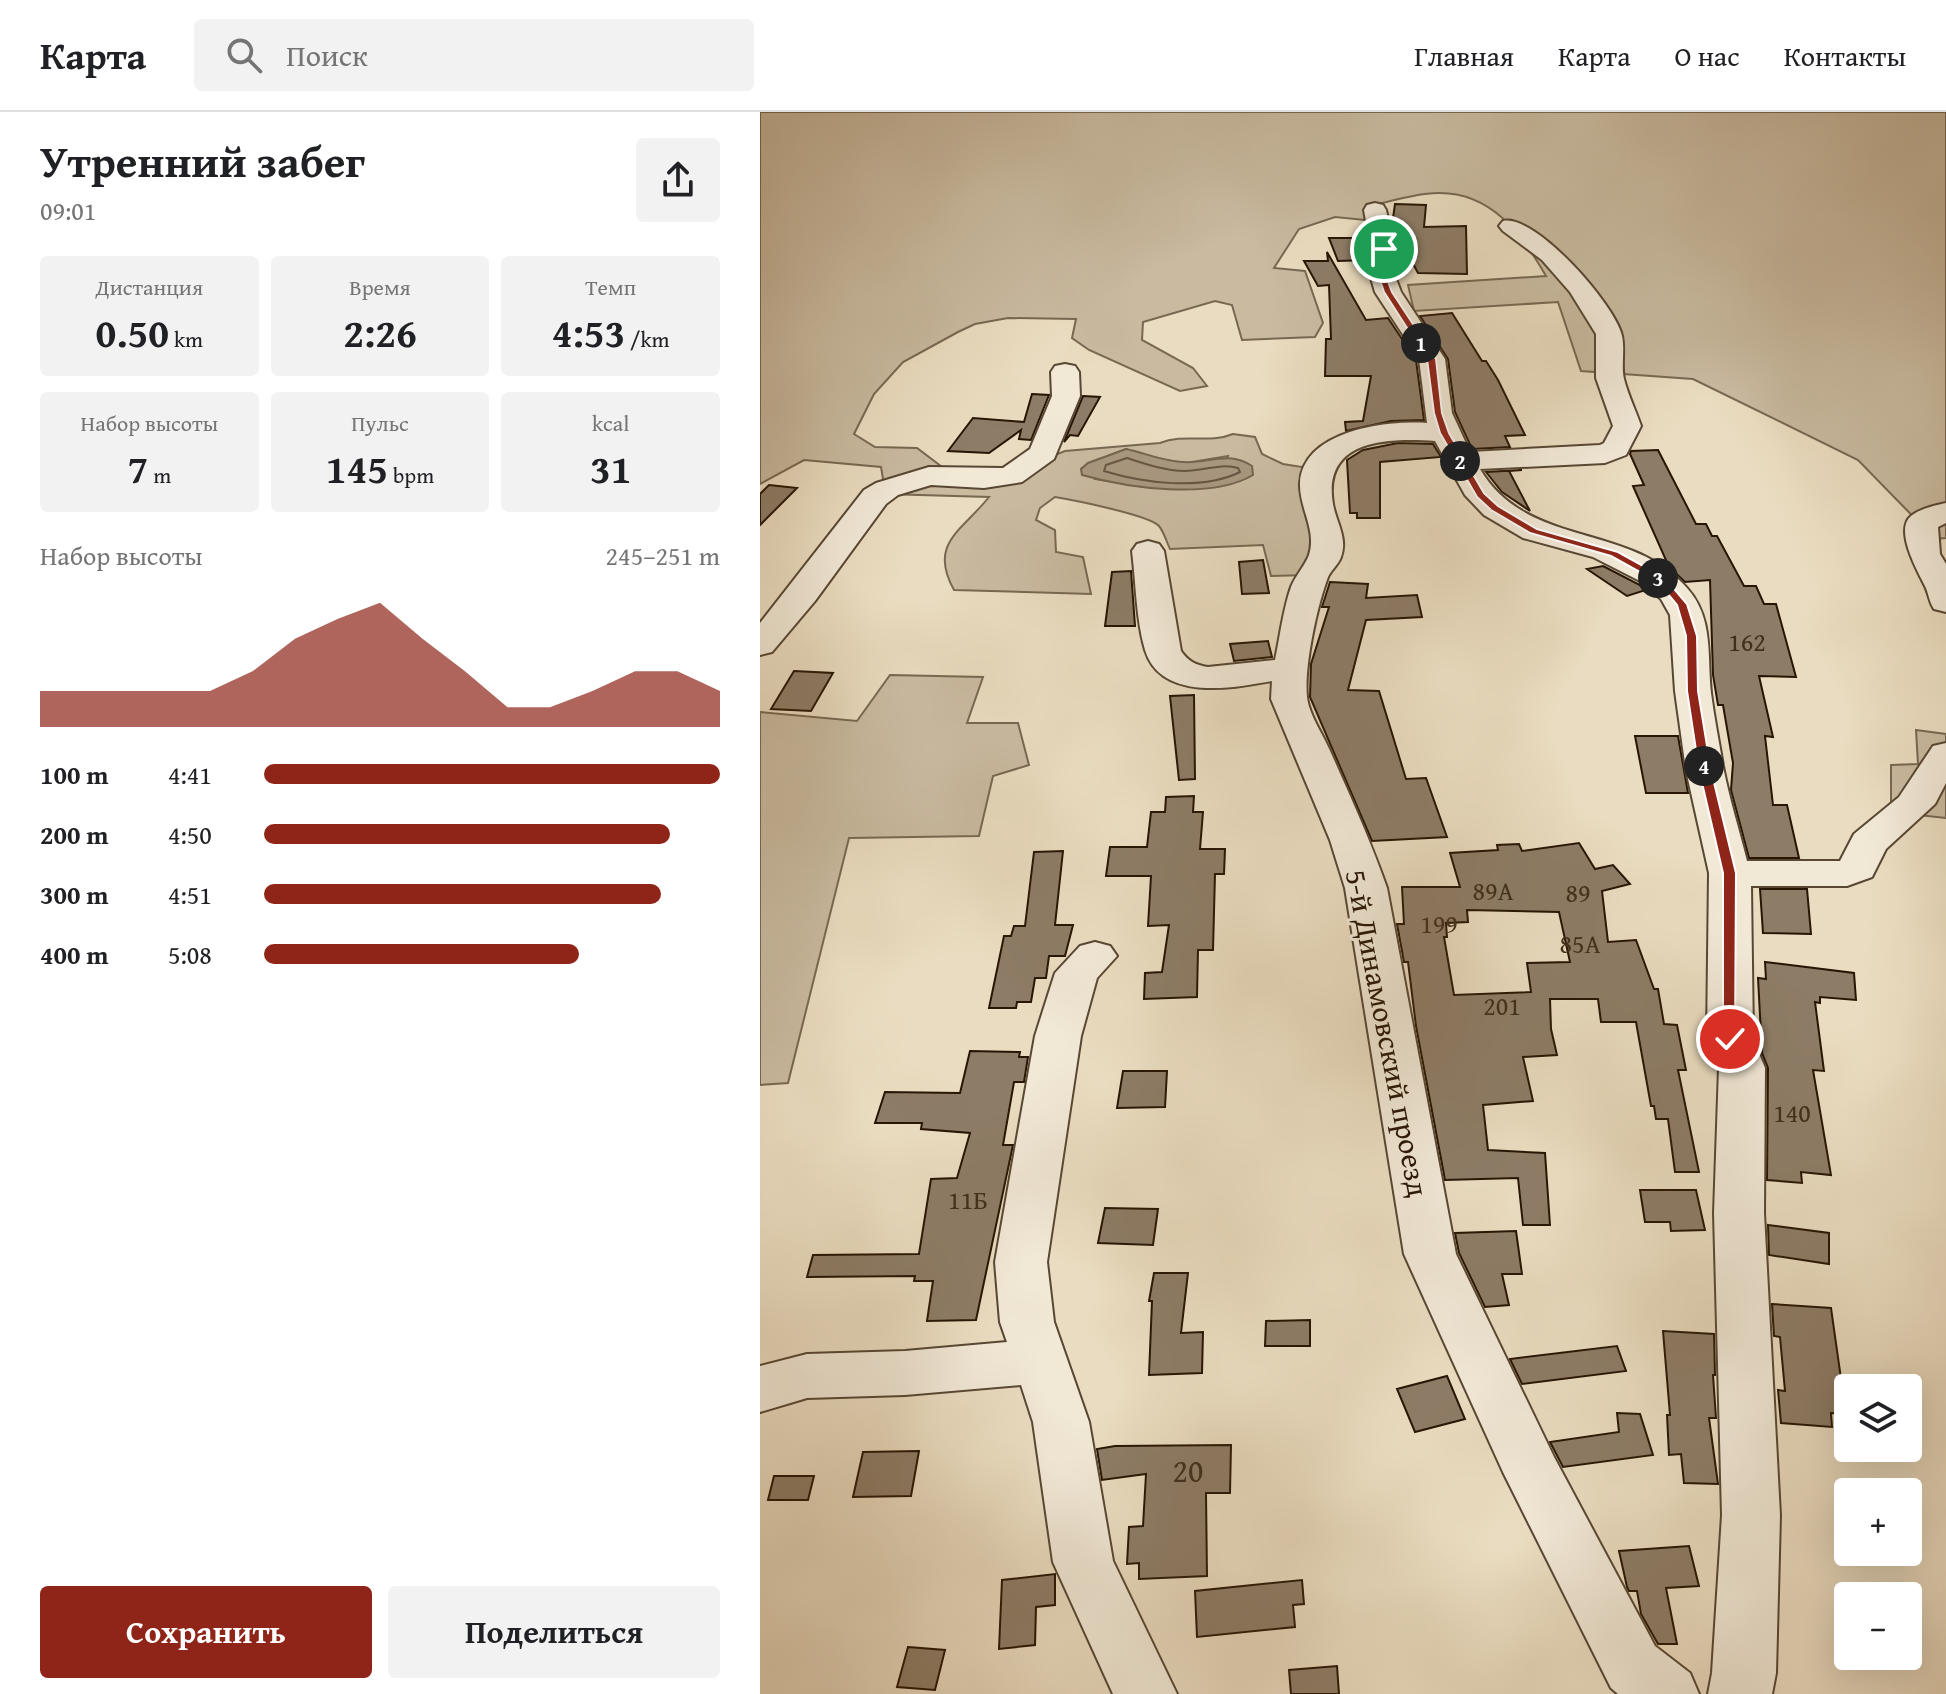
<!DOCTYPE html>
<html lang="ru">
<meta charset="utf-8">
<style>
:root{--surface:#fff;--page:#f2f2f2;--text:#202124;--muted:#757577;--line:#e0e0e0;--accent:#8f2418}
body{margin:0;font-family:"Gentium Book Plus",serif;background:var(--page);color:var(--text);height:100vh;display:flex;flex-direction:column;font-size:30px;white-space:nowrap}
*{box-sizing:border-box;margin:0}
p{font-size:26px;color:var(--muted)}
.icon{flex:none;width:44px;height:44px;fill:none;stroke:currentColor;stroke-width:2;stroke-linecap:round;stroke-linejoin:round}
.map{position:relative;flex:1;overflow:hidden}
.sheet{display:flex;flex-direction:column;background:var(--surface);width:760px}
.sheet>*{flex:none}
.fabs{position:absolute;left:1074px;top:1262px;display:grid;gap:16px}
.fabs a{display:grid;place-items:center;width:88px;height:88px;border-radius:8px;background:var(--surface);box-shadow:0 8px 32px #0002;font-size:40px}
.pin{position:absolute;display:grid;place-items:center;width:68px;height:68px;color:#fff;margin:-34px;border:4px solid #fff;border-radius:50%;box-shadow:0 2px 8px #0007}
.km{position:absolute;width:40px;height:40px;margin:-20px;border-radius:50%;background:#222;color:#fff;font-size:22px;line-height:40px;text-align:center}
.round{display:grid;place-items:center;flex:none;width:84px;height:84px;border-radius:8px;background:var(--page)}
.head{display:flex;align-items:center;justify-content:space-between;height:136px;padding:0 40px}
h1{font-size:44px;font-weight:700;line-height:60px}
.figures{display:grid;grid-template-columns:repeat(3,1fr);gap:12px;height:136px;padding:8px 40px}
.figures div{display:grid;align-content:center;border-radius:8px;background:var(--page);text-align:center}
.figures b{font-size:40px;font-weight:700}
.figures small{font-size:22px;font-weight:400}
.figures p{font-size:22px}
.chart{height:224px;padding:16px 40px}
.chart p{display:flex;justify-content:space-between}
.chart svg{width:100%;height:144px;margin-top:8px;fill:var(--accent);opacity:.7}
.primary-button{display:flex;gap:16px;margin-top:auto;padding:16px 40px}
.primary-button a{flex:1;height:92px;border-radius:8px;background:var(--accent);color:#fff;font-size:32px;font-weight:700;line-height:92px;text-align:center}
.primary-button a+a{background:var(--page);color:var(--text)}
ul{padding:0 40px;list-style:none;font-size:26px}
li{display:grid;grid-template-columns:128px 96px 1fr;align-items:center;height:60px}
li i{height:20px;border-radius:10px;background:var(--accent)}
header{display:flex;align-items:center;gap:48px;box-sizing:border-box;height:112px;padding:0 40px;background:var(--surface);border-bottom:2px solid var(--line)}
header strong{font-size:38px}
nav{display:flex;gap:44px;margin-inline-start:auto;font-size:28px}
.search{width:560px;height:72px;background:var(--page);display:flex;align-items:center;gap:20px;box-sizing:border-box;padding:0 28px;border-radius:8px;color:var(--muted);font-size:30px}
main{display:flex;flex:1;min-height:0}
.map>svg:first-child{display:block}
.green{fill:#c9baa0;stroke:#786852;stroke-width:2;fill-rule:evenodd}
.water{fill:#a89880;stroke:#75644e;stroke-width:2}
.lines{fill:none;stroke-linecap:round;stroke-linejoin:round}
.shore{stroke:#685642;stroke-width:2}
.building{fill:#8d7c66;stroke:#281504;stroke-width:2;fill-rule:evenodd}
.minor-casing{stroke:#584733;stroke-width:4}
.minor{fill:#f1e8d6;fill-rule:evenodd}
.route{fill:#8f2418;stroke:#fff;stroke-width:2}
.labels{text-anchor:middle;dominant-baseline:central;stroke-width:6;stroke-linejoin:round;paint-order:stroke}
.number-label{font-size:26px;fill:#412f1c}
.street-label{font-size:30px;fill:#281504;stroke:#f1e8d6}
.near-number-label{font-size:32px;fill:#412f1c}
</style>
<header>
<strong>Карта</strong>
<div class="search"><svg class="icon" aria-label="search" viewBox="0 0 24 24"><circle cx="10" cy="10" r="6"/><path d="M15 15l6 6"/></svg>Поиск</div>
<nav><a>Главная</a><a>Карта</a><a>О нас</a><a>Контакты</a></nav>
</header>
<main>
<section class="sheet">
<div class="head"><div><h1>Утренний забег</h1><p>09:01</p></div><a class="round"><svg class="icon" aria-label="share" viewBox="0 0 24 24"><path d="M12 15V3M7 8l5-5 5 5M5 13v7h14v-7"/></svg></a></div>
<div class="figures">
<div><p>Дистанция</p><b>0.50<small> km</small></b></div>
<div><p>Время</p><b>2:26</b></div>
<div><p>Темп</p><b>4:53<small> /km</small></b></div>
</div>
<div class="figures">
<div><p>Набор высоты</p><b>7<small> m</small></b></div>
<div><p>Пульс</p><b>145<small> bpm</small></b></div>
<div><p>kcal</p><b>31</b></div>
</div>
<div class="chart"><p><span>Набор высоты</span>245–251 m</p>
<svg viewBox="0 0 160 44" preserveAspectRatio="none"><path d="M0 44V33L10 33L20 33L30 33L40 33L50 27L60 17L70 11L80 6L90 17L100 27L110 38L120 38L130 33L140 27L150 27L160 33V44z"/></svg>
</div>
<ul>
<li><b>100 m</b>4:41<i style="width:100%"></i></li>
<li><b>200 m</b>4:50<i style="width:89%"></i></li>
<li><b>300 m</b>4:51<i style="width:87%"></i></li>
<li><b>400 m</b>5:08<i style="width:69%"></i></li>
</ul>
<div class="primary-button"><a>Сохранить</a><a>Поделиться</a></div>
</section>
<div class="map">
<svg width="1186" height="1582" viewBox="0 0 1186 1582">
<rect width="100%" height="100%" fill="#eadcc0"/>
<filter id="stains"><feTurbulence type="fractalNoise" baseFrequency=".0025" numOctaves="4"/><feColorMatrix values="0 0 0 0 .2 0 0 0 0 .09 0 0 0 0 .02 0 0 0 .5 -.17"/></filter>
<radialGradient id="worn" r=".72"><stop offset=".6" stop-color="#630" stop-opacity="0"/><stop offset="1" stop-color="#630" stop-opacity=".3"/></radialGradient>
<!-- green -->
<path class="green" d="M0,0h1186v426l-11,1 -77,-79 -165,-81 -112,-8 -23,-69 -144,9 -6,-26 138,-9c-24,-42 -55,-84 -108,-83 -20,0 -42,7 -61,11l-12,16 -30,-3 -36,12 -25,39 31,3 18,52 -8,14 -73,3 -10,-35 -17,-4 -72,21 -1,18 51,28 14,18 -27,5 -91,-41 -17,-12 4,-19 -68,-1 -33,6 -17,8 -55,30 -29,32 -20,40 21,13 42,1 33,25 -66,12 -3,-18 -77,-7 -44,24z
M473,322l22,3 7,17 21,10 32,5 6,64 -13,42 -37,1 -8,-31 -93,4c-3,-6 -6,-17 -11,-23 -10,-11 -86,-26 -104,-29l-15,11 -4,12 19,10 1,22 27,5 8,37 -137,-4c-26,-47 8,-59 35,-93l-105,-3 28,-11 75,-1 78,-31 95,-8c24,-10 49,1 73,-9zM366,337l25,9 35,5 42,-7 -10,31h-72l-51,-8 13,-23z
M130,563l93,2 -16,46h51l11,42 -36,11 -14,60 -130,2 -61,245 -28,2v-373l97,9z
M1156,618l30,4v84l-55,-6v-47l27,-1z"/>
<!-- water -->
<path class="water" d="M366,337c19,4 36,12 57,13 26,2 44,-12 69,4l1,9c-42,25 -125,13 -171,0l-1,-6 7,-6z"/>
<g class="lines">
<!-- shore -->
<path class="shore" d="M367,346c18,6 39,13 58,13 19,0 35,-8 53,-3l2,4c-38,19 -97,11 -136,-1l2,-6z"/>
</g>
<!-- building -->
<path class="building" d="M635,92l31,1 -2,22 42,-1 1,48 -49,-1 -7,-13h-13l-6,-35z
M569,126h37l2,22 -30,1z
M567,140l39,68 22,-2 28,42 8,60 -33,1 -45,10 -1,-9 18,-1 8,-45h-46l1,-37h5l-2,-54 -11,1 -14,-25h24z
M692,201l30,48h4l12,19 27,55 -20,1 5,11 -38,2 -17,-37 -7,-53 -28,-43z
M272,282l17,1 -18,45 -12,-1 2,-9 -32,23 -41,-2 25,-33 51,4z
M323,284l17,1 -22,39 -8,-1 -6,7z
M638,331l35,1 8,13 -61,5v56h-23v-5h-7l-3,-53 16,-10z
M898,338l38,74h10l6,12h5l27,50h12l8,18h12l20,73 -37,-1 14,61 -8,-1 8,69h14l12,53h-50l-18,-68 2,-27 -10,-58h-5l-5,-30 -3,-95 -25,2 -16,-15 -36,-81 11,-1 -14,-31 1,-3z
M762,358l-13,1 21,40 -28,-19 -16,-20z
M9,373l28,3 -37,37v-31z
M503,448l6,33 -27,1 -3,-32z
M843,454l35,18 8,6 -19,6 -40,-27z
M371,459l4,55h-30l7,-54z
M570,470l38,2 -2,14 51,-3 5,22 -56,3 -18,70 31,1 27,88 20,-1 21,59 -75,4 -62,-144 1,-33 18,-57h-7z
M508,529l4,16 -38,4 -4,-17z
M34,559l39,2 -22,38 -40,-2z
M434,583l1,84 -16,1 -9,-84z
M875,624h43l10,57h-42z
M434,684l-1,16h10l-3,37h25l-1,25h-9l-2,76h-15l-1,47 -53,2 1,-26 17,-1 7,-47 -21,1 3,-50h-45l4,-29h37l4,-35h14l1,-15z
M819,731l16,26 18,-4 17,19 -28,7 6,51 28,-2 18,49h4l6,35 13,1 9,45h-8l21,102h-24l-7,-53h-12l-2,-13h-3l-15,-84h-35l-3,-23h-48l1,30 6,26 -34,2 10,44 -50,4 5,45 57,3 5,72h-27l-5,-47 -73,2 -29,-154 -8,-64h-4l-7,-38h7l-2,-37h58l-10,-34 48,-3 -1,-5 22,-1 3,7zM707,798l92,2 11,50 -43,1 4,29 -77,3 -10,-58h3l-1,-14 22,-1z
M303,739l-8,74h18l-8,31h-16l-3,22h-11l-4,24h-14l-1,6h-27l15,-72h7l3,-10h11l9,-74z
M1000,777h47l4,45 -48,-1z
M1005,850l89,11 2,27 -36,-3v6l-5,-1 9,69 -11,-1 18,105 -30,-3 1,11 -35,-3 1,-112 -6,-15 -4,-75 8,1z
M210,939l50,1 -1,5h9l-4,25h-10l-11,63h10l-37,175 -49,1 6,-40h-19l1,-5 -108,1 6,-22 106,-1 12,-75 26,-1 13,-45 -49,-4 1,-6h-47l10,-31 75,1z
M363,959h44l-2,36 -48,1z
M880,1078h56l9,40 -34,1 -1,-9h-25z
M345,1096l53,1 -5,36 -55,-2z
M1008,1113l61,8v31l-60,-9z
M756,1119l6,43h-20l7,31 -24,2 -26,-54 -4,-20z
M394,1161h34l-7,60 22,-1 -1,41 -53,2 3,-74h-3z
M1012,1192l59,4 15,106 -15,-1 1,14 -51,-4 -3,-33 7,1 -5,-54 -6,-1z
M550,1208v26h-45l1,-25z
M903,1219l51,3 1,41h-2l3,43h-7l9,66 -34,-1 -3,-29 -12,1 -2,-40h3z
M857,1234l9,25 -104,13 -12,-25z
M687,1264l18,43 -50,13 -18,-43z
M857,1301l23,1 13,41 -90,12 -13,-25 69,-10z
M471,1333l-1,48h-24l1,83 -68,3v-16l-12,1 2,-37 14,-1 3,-52 -44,6 -5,-31 18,-3z
M159,1339l-8,45 -58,1 10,-45z
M14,1364h40l-6,24h-40z
M929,1434l10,40 -33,2 11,56h-19l-17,-30 -4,-23h-8l-2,-4 -8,-36z
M295,1462v31l-19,2 -1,38 -36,4 3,-69z
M542,1468l2,24 -11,1 2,22 -98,10 -2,-46z
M148,1535l37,3 -10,40 -38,-3z
M577,1554l2,28h-48l-2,-24z"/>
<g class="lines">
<defs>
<path id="minor" d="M615,91l8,2 3,5 10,45 -3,16 8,21 44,67 7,54 18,39 130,-7 4,-2 9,-17 -17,-48v-44l-26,-42 -28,-32 -39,-29 -4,-5 4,-5c32,-8 113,85 119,115 3,14 -1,30 2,43 4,16 12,32 17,47l-15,29 -21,8 -125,6c47,80 151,53 207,119 27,30 20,68 24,105 3,24 8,48 12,73 6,32 16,63 24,95h93l14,-27 45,-37 34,-51 13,-3v40l-11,21 -49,45 -14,28 -25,9h-96l2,153 12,29 -1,145 16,302 -4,158 -4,21h-64l4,-21 10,-158 -8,-302 5,-145 -12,-29 2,-166 -23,-103 -11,-79 -5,-76 -9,-16 -21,-18 -47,-24 -70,-19 -39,-23 -19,-20 -30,-54c-47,-3 -113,-2 -102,63 3,18 15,34 8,53 -2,7 -10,13 -13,20 -11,29 -24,89 -21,120 2,18 17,39 24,56 20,45 40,89 56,135l69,366 98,203 101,189 35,27 9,21h-81l-7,-6 -108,-216 -99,-218 -59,-366 -15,-48 -59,-141 1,-18c-39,7 -111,21 -127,-31 -9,-31 -9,-67 -13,-99l5,-7 11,-3 11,3 5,7 17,100c7,10 14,14 27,16l67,-7c5,-24 8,-50 16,-73 4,-11 14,-21 18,-32 8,-25 -10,-47 -9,-72 3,-53 88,-63 127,-60l-8,-64 -44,-67 -6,-21 3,-16 -8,-45 3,-5z
M305,252l10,2 4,6 1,24 -26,63 -32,23 -38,6 -53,-3 -33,10 -12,9 -71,97 -43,51 -12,3v-32l104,-133 12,-7 53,-16 74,1 27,-19 22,-53 -1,-24 4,-6z
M1186,391v20l-8,4 2,27 6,10v48l-12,-3c-5,-7 -5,-15 -9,-23 -7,-14 -31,-56 -14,-70 8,-7 25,-11 35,-13z
M335,830l15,4 7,10 -20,22 -16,58 -34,226 7,60 35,100 24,139 64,133h-64l-60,-132 -20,-140 -12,-37 -116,10 -98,3 -47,14v-46l47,-12 98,-3 102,-9 -7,-20 -5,-60 40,-226 20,-63 25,-27z"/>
</defs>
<!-- minor casing -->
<use href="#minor" class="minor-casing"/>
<!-- minor -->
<use href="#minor" class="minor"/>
</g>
<!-- route -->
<path class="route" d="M624,135l4,2 1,11 -5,11 8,21 44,67 6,54 7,20 35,60 14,13 39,23 81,23 47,26 22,26 10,32 1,55 13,79 25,103 -1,169h-10l-2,-3v-166l-24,-103 -12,-79 -1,-55 -9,-31 -19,-23 -47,-26 -81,-23 -39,-23 -14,-13 -37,-64 -6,-20 -7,-54 -43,-67 -7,-21 4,-11v-11z"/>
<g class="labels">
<!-- number labels -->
<g class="number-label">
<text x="987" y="529">162</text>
<text x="733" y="778">89А</text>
<text x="818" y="780">89</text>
<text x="679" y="811">199</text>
<text x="820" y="831">85А</text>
<text x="742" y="893">201</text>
<text x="1032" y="1000">140</text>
<text x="208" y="1087">11Б</text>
</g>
<!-- street labels -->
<g class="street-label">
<text transform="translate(628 921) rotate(79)">5-й Динамовский проезд</text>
</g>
<!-- near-number labels -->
<g class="near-number-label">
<text x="428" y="1358">20</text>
</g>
</g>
<rect width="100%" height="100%" filter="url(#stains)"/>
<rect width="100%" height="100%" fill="url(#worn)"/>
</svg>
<div class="fabs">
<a><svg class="icon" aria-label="layers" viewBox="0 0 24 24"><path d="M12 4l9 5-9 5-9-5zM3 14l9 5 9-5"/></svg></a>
<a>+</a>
<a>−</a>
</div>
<div class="pin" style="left:624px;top:137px;background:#1e9e55"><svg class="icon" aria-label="arrive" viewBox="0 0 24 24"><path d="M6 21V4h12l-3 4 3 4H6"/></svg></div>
<div class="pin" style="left:970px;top:927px;background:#d93025"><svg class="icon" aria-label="check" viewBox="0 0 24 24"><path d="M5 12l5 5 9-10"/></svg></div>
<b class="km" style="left:661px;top:231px">1</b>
<b class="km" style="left:700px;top:349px">2</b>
<b class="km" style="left:898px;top:466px">3</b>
<b class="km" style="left:944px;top:654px">4</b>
</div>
</main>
